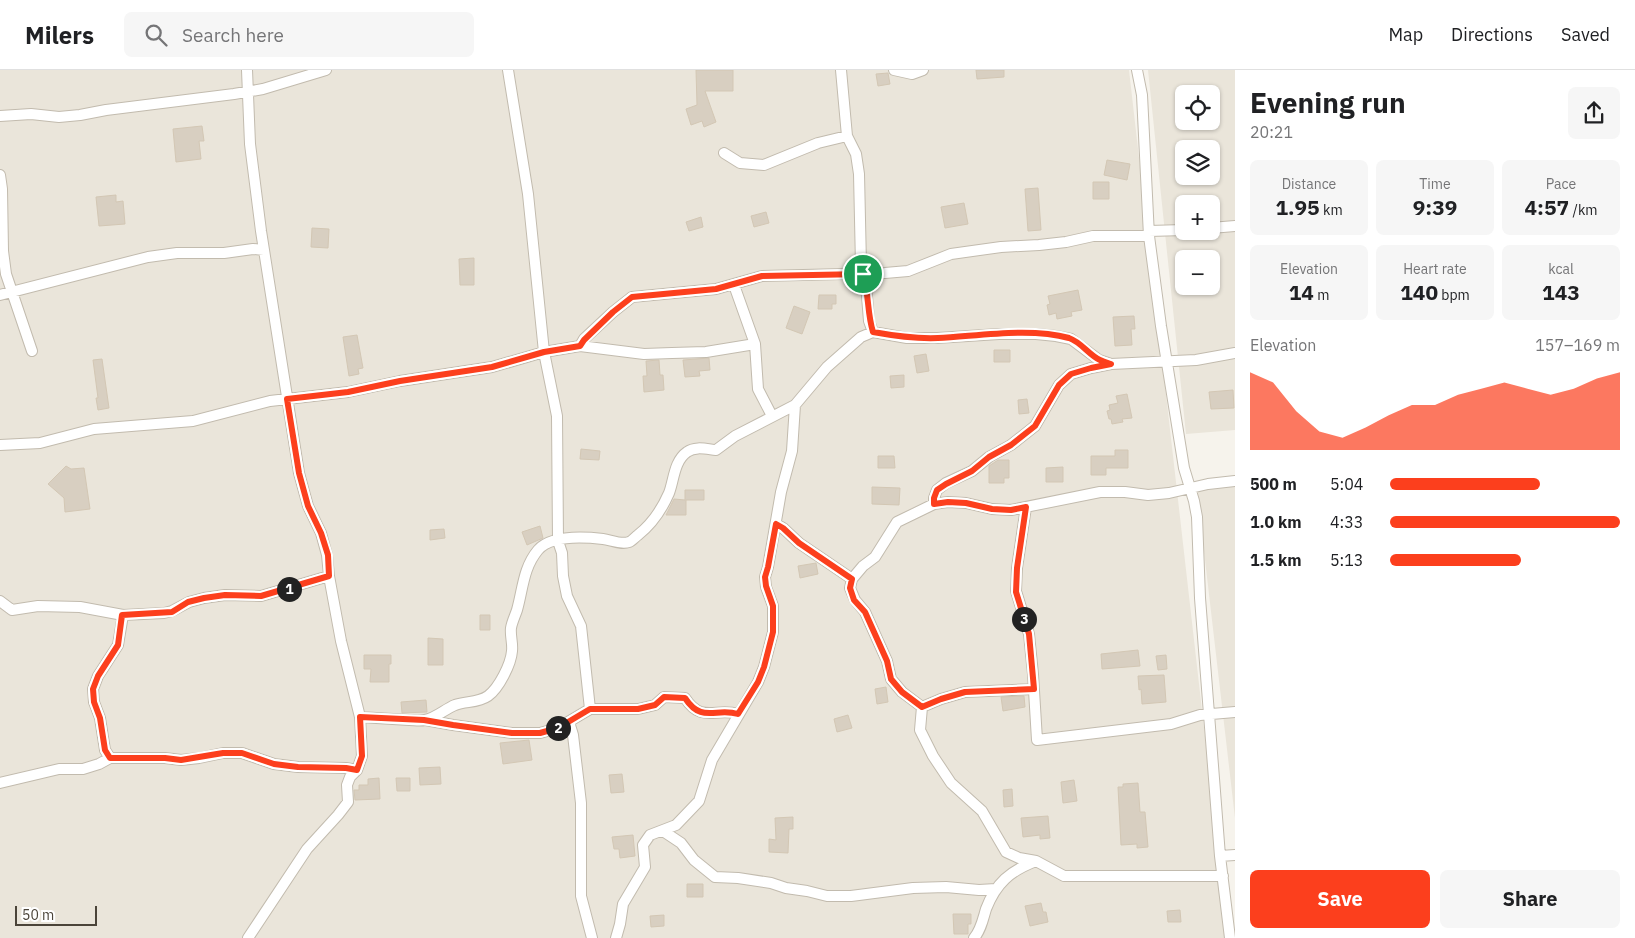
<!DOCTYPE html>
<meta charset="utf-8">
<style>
:root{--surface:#fff;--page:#f6f6f6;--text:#202124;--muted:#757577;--line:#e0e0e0;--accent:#fc3f1d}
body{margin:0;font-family:"IBM Plex Sans",sans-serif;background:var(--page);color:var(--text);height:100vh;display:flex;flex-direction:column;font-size:19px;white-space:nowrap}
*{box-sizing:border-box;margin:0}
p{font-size:16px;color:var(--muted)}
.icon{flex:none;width:28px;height:28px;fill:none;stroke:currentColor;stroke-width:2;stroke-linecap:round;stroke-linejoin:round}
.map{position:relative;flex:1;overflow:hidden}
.drawer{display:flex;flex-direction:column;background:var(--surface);width:400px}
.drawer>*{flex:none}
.buttons{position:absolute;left:1175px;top:15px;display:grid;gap:10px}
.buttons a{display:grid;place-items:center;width:45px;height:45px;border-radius:8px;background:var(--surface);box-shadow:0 1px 4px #0004;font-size:25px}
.scale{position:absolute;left:15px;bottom:12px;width:82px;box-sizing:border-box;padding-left:5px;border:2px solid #4b4439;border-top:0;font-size:14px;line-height:18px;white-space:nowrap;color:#4b4439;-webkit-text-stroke:4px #fff;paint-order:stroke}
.pin{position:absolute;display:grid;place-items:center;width:42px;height:42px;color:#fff;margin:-21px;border:2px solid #fff;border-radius:50%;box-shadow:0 1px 5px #0007}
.km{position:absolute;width:25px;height:25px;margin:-12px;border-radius:50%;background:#222;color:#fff;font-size:14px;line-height:25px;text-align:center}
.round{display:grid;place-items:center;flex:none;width:52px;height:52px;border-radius:8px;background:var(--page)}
.head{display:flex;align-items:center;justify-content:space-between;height:85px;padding:0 15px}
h1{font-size:28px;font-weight:700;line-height:38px}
.metrics{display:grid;grid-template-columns:repeat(3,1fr);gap:8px;height:85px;padding:5px 15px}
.metrics div{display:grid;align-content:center;border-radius:8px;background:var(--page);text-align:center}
.metrics b{font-size:21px;font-weight:700}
.metrics small{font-size:14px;font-weight:400}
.metrics p{font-size:14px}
.chart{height:140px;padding:10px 15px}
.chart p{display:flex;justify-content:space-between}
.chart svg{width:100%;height:90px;margin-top:5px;fill:var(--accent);opacity:.7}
.primary-button{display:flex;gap:10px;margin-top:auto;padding:10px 15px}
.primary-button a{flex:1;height:58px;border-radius:8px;background:var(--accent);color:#fff;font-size:20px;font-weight:700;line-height:58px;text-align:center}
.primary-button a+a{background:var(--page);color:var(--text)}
ul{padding:0 15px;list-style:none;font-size:16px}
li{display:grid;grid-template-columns:80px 60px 1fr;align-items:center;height:38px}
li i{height:12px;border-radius:6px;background:var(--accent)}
header{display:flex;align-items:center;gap:30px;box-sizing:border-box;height:70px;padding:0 25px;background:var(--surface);border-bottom:1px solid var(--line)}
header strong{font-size:24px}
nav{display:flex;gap:28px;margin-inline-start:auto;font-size:18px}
.search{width:350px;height:45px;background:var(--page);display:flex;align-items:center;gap:12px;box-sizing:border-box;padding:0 18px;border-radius:8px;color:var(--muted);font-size:19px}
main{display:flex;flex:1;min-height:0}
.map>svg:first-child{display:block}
.residential{fill:#eae5da;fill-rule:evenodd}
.building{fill:#d8cfc1;stroke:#d3c7b4}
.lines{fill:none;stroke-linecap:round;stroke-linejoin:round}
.minor-casing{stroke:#c2bbae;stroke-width:12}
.minor{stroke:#fff;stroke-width:10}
.route-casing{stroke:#fff;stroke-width:10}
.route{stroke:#fc3f1d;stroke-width:6}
</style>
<header>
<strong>Milers</strong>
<div class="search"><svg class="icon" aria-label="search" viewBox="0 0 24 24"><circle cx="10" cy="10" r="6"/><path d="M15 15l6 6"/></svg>Search here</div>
<nav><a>Map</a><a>Directions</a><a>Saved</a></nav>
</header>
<main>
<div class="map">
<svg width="1235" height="868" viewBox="0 0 1235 868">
<rect width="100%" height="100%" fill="#f6f3ec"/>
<!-- residential -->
<path class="residential" d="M0,0h1129l99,868h-1228z
M1148,0h87v360l-49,4zM1184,24h27v27h-27zM1184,79h27v27h-27zM1184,134h27v27h-27zM1184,189h27v27h-27z
M1235,416v332l-38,-327z"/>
<!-- building -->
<path class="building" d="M696,0h37v21h-28l11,31 -12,5 -2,-6 -11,4 -5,-16 11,-4z
M976,0h28v7l-27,2z
M888,3l2,11 -12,2 -2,-12z
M202,56l2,15h-5l2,18 -25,3 -3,-33z
M1107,90l23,4 -3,16 -23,-5z
M1093,112h16v17h-16z
M1038,118l3,42 -13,1 -3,-42z
M116,125v7l7,-1 2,23 -26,2 -3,-29z
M964,133l4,21 -23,4 -4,-21z
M766,142l3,11 -15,4 -3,-11z
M701,147l2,10 -14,4 -3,-9z
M312,158l17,1 -1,19 -17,-1z
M474,188v27h-14l-1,-26z
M1078,220l4,20 -11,2 1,4 -15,3 -1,-6 -7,2 -2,-10 3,-1 -2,-8z
M819,225h17v9h-4v5h-14z
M794,236l16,6 -8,22 -16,-6z
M1134,246l1,13h-4l1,16 -17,1 -2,-29z
M357,265l6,33 -5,1 1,5 -10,2 -6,-39z
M994,280h16v12h-16z
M926,284l3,17 -12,2 -3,-17z
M709,288l1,12 -11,1 1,5 -15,1 -2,-17z
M102,289l7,49 -11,2 -2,-12h2l-5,-38z
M659,290l1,15h3l1,15 -20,2 -1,-16h4l-1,-15z
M904,305v12l-13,1 -1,-12z
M1233,320l1,18 -23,1 -2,-17z
M1127,324l5,24 -10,1 1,3 -11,2 -1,-5h-2l-2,-8 3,-1 -1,-5 9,-2 -2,-7z
M1027,329l2,14 -10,1 -1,-14z
M581,379l19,2 -1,9 -19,-1z
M1115,380h13v18h-22v7h-15v-19h24z
M878,386h16l1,12h-17z
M998,390h11v18h-5v5h-15v-17z
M66,396l5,3 13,-1 6,41 -25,3 -1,-14 -16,-14z
M1063,397v15h-17v-14z
M872,417l28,1 -1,17 -27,-1z
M685,420h19v10h-18v15h-20l8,-16 11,1z
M540,456l3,12 -16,7 -5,-13z
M444,459l1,9 -15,2v-10z
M816,493l2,11 -18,4 -2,-12z
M480,545h10v15h-10z
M428,568l15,1v26h-15z
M1138,580l2,16 -38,3 -1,-15z
M364,585h27v9h-2v18h-19l1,-13h-7z
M1166,585l1,14 -9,1 -2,-14z
M1164,605l2,27 -24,2 -1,-15 -2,1 -1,-14z
M886,617l2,15 -11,2 -2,-15z
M1024,626l1,11 -22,4 -2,-14z
M426,630l1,12 -25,1 -1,-11z
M848,645l4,13 -15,4 -3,-13z
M529,670l3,20 -29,4 -3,-21z
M440,697l1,17 -21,1 -1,-17z
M622,704l2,18 -13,1 -2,-18z
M379,708l1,21 -25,1 -1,-10h5v-5h9v-6z
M396,708h14v13h-13z
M1074,710l3,21 -14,2 -2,-21z
M1138,713l2,29h5l3,35 -11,1v-4l-16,1 -3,-58h5v-3z
M1012,719l1,17 -9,1 -1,-17z
M1048,746l2,22 -10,1v-4l-17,2 -2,-19z
M793,747v12h-4l-1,24 -19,-1v-13l7,1 -1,-22z
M633,765l2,21 -15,2 -1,-9h-5l-2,-12z
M687,814h16v13h-16z
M1041,833l2,9h3l2,10 -18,4 -5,-20z
M1180,840l1,12h-13l-1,-11z
M953,844h18v10h-3v10h-14z
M664,845v11l-13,1 -1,-11z"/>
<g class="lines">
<defs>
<path id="minor" d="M247,0l3,74 11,87 38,242 9,33 13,27 6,22 2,21 12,65 19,76 2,39 -5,14 -7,7 -3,8 1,17 -10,13 -31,34 -59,89
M841,0l6,66 9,18 3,20 2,91 5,19 3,37 4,11
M894,0l18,4 11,-4
M1137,0l5,25 7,141 12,90 23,142 10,33 3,16 3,81 20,258 10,82
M0,46l31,-2 28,3 21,-2 26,-5 128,-16 29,-5 63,-19
M724,83l16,10 24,2 54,-22 29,-7
M0,105l2,14 1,62 3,23 26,77
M1211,158l24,-2
M1149,161l35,-1
M734,215l21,59 3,45 14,27
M0,225l148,-38 29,-4h47l29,-4 11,1
M580,276l4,-7 29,-27 19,-15 84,-8 46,-13 123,-3 23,-2 43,-17 50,-7 38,-2 27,-3 27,-6h56
M0,375l40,-2 54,-14 99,-8 77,-20 78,-9 52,-11 92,-14 52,-15 -16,-158 -20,-124
M934,434v-6l3,-8 9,-7 26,-12 17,-14 22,-12 24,-19 24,-41 12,-11 20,-6 20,-4
M1026,437l-9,61 -1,23 13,43 4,40 4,66 134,-16 29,-9 35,-3
M776,454l7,4 16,15 53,36
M0,531l12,9 26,-4 42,1 43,8 41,-2 8,-2 17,-9 15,-4 21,-3 36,1 68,-20
M922,637l-20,-15 -11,-13 -4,-18 -22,-49 -10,-12 -5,-12 2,-9 11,-13 12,-9 22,-35 37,-18 14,-2 18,1 26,6 19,1 89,-18h25l23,3 21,-2 39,-9 27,-3
M922,637l-2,23 13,26 18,27 31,28 24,41 13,6 17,3 28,15h159
M922,637l19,-8 24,-7 69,-3
M590,639l-9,-83 -14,-30 -4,-20 -1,-23 -4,-12 -1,-125 -13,-64 36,-6 64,8 28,-1 34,-1 49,-8
M360,647c17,1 33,2 49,3 5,0 11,1 16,0 11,-2 20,-11 30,-15 11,-4 23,-2 33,-9 11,-8 23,-32 24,-45 1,-8 -2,-15 -1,-23 1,-6 4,-12 6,-18 6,-21 6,-42 21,-60 13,-15 47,-13 65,-11 8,1 18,6 26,3 3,-1 6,-5 9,-7 14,-11 24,-26 31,-42 5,-13 5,-32 18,-41 8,-6 19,-3 29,-2l19,-14 60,-31 32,-38 34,-30 12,-5 34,6h30l62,-4h37l20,2 15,3 28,21 12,4 85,-4 39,-7
M425,650l28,5 59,8h28l18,-5 32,-19h48l17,-4 9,-8 21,1c17,26 31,9 53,16
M569,652l4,13 8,68v93l11,42
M110,688l-5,-8 -5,-32 -6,-16 -1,-13 5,-13 20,-31 5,-30
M0,713l59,-14h24l16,-5 11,-6h55l16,2 18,-2 24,-5h19l32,11 24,3 48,1 11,2
M663,761l18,12 13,17 21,17 23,1 33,5 15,5 21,3 20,5h24l62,-8 33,-1 33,3 17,-1
M1220,786l15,-1
M616,868l4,-14 3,-20 22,-37 -2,-22 7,-10 26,-10 23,-24 13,-41 46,-78 6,-15 9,-35v-26l-7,-19 -1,-10 3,-10 13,-75 11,-41 3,-46
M974,868c7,-8 9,-19 12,-29 10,-26 24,-38 50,-48"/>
</defs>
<!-- minor casing -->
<use href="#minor" class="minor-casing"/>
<!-- minor -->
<use href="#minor" class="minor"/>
</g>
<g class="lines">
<defs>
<path id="route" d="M863,204c6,19 4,39 10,58 22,4 43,7 65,6 40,-2 92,-11 131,0 12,4 20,17 31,22 4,2 8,3 11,4l-20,4 -20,6 -12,11 -24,41 -24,19 -22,12 -17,14 -26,13 -9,6 -3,8v6l14,-2 18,1 26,6 19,1 15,-3 -9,61 -1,24 13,42 5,55 -69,3 -24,7 -19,8 -20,-15 -11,-13 -4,-18 -22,-49 -11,-12 -4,-12 2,-9 -53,-36 -16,-15 -7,-4 -8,43 -3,10 1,9 7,20v26l-9,35 -6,15 -20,32c-22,-7 -36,10 -53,-16l-21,-1 -9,8 -17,4h-48l-32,19 -18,5h-28l-59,-8 -29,-5 -64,-3 2,39 -5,14 -11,-2 -48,-1 -24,-3 -32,-11h-19l-42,7 -16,-2h-55l-5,-8 -5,-32 -6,-16 -1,-13 5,-13 20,-31 4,-30 50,-3 16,-10 16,-4 21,-3 36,1 68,-20 -1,-21 -7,-22 -13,-27 -9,-33 -12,-74 61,-7 52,-11 92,-14 52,-15 36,-6 4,-6 29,-28 19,-15 84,-8 46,-13z"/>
</defs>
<!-- route casing -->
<use href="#route" class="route-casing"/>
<!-- route -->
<use href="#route" class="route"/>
</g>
</svg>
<div class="buttons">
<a><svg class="icon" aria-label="locate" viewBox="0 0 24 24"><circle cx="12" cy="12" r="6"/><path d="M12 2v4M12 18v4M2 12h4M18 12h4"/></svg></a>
<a><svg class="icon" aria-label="layers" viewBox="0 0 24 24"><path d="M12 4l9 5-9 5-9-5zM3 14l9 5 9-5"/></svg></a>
<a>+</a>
<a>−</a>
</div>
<div class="scale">50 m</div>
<div class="pin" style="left:863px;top:204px;background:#1e9e55"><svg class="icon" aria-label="arrive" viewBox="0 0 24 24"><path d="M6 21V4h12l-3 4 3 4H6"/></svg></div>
<b class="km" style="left:289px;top:519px">1</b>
<b class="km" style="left:558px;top:658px">2</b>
<b class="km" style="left:1024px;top:549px">3</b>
</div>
<section class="drawer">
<div class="head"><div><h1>Evening run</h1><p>20:21</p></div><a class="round"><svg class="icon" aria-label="share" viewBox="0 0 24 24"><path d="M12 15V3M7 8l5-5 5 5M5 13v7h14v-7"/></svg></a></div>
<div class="metrics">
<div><p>Distance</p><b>1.95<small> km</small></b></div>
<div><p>Time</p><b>9:39</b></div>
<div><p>Pace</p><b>4:57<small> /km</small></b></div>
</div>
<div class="metrics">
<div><p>Elevation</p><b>14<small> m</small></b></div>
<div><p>Heart rate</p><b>140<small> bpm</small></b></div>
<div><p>kcal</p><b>143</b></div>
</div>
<div class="chart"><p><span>Elevation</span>157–169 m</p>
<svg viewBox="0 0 160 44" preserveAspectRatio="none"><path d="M0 44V6L10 11L20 25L30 35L40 38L50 33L60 27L70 22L80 22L90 17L100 14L110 11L120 14L130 17L140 14L150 9L160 6V44z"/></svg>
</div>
<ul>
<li><b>500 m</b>5:04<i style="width:65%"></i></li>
<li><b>1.0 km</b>4:33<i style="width:100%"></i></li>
<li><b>1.5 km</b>5:13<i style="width:57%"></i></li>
</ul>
<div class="primary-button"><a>Save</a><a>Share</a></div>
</section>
</main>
